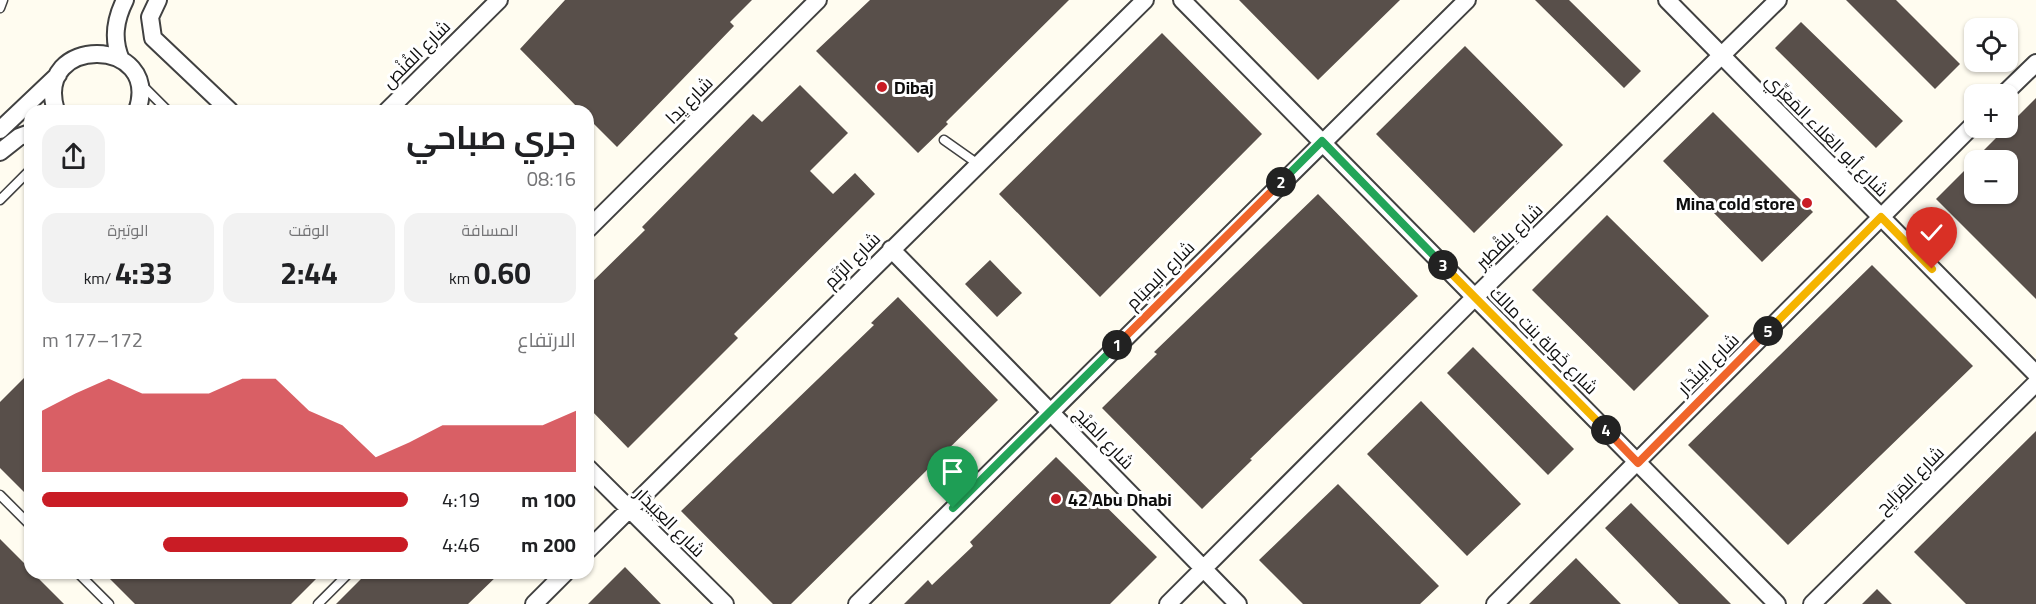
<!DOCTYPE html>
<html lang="ar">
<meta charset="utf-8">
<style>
:root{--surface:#fff;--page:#f2f2f2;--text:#202124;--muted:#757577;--accent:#c91c25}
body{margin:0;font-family:Georgia,Cairo,serif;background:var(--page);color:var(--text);direction:rtl;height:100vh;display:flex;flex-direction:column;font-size:22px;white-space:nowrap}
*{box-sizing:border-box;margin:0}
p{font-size:20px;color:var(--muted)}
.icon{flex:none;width:33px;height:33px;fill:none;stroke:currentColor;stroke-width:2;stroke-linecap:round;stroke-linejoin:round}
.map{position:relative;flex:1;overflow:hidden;direction:ltr}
.drawer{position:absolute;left:24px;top:105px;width:570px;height:474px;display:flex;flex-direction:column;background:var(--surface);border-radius:18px;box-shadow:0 2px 4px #0004;direction:rtl}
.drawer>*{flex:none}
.buttons{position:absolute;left:1964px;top:18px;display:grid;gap:12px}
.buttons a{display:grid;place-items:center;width:54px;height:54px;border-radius:12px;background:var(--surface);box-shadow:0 2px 4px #0004;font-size:30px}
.pin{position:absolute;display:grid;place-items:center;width:51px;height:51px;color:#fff;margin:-62px -26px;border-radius:50% 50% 50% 0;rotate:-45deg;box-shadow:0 0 6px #0007}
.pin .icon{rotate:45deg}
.km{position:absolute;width:30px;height:30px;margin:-15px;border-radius:50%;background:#222;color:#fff;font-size:16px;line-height:30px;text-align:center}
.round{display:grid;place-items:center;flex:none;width:63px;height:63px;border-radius:18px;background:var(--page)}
.overview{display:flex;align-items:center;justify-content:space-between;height:102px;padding:0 18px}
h1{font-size:33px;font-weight:700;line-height:45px}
.stats{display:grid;grid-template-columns:repeat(3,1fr);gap:9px;height:102px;padding:6px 18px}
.stats div{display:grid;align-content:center;border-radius:15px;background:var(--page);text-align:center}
.stats b{font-size:30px;font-weight:700}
.stats small{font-size:16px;font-weight:400}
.stats p{font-size:16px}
.chart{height:168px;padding:12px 18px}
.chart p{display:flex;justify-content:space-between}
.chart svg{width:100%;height:108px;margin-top:6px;fill:var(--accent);opacity:.7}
ul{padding:0 18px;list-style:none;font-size:20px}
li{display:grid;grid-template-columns:96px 72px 1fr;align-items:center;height:45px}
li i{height:15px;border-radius:8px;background:var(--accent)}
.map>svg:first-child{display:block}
.building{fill:#584f4a}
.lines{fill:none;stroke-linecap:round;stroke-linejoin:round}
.service-casing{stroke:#414141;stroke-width:11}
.minor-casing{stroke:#414141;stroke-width:20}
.service{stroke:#fff;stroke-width:8}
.minor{stroke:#fff;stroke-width:16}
.split-1-casing{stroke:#fff;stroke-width:12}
.split-2-casing{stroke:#fff;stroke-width:12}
.split-3-casing{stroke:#fff;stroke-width:12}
.split-4-casing{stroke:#fff;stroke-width:12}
.split-5-casing{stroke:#fff;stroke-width:12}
.split-6-casing{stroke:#fff;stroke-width:12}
.split-1{stroke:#22a559;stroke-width:8}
.split-2{stroke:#f0652b;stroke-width:8}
.split-3{stroke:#22a559;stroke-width:8}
.split-4{stroke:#f5b400;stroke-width:8}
.split-5{stroke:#f0652b;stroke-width:8}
.split-6{stroke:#f5b400;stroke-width:8}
.poi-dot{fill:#c91c25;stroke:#fff;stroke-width:2}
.labels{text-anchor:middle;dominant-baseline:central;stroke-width:6;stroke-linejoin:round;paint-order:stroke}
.street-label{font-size:18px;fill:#0e0e0e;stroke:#fff}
.poi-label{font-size:18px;font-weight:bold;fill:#0e0e0e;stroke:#fff;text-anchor:start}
</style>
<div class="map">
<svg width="2036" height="604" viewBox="0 0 2036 604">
<rect width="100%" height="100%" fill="#fffcf0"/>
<!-- building -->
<path class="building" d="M565,0h187l-22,22 4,4 -117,121 -29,-29v-7h-7l-61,-62z
M870,0h199l-123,122 2,2 -30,29 -102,-102z
M1239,0h161l-82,80z
M1535,0h34l72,71 -17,17z
M1846,0h50l64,64 -25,25z
M1801,22l102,99 -27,27 -101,-100z
M1162,33l100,101 -162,163 -101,-103z
M1465,46l98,99 -89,88 -98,-99z
M800,85l48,48 -38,38 23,23 22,-21 20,21 -141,140 4,4 -110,110 -40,-41v-121l57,-56 -3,-3 111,-113 9,8z
M2036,98v201l-100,-100 38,-38v33h33v-34h-33z
M1713,112l100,100 -51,50 -99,-101z
M1318,194l100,102 -168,163 2,1 -50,49 -100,-101 55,-54 -3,-2z
M1607,215l102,101 -75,75 -102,-101z
M990,260l32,33 -25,24 -32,-33z
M1872,265l101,101 -185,179 -100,-100z
M898,297l100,103 -207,204h-18l-92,-93 193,-186 -3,-2z
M1473,347l101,102 -26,26 -101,-102z
M30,372v126l-30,-30v-66z
M1421,401l100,103 -54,52 -100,-102z
M2036,431v173h-70l-52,-52z
M1056,457l101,100 -47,47h-206l24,-24 4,5 41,-39 -3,-4z
M1338,484l101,102 -19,18h-117l-44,-44z
M1631,503l100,101h-52l-74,-76z
M0,539l30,30v4h3l31,31h-64z
M1576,558l45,46h-92z
M625,567l36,37h-73z
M104,573h218l-31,31h-156z
M367,573h133l-32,31h-132z
M1877,589l15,15h-30z"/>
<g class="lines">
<defs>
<path id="service" d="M0,8l3,-8
M141,84l27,27
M944,140l34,24
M0,200l30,-30
M0,495l30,30
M78,573l31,31
M318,604l31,-31"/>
<path id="minor" d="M158,0l-8,17 3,21 77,73
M1182,0l595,604
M1667,0l369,374
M121,60c-9,-21 -6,-40 4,-60
M2004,94l32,-31
M56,111c-24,-77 107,-75 81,0
M387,111l112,-111
M0,130l58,-55
M0,152l19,-15 11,-4
M588,229l230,-229
M891,249l347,355
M588,468l137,136
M588,550l557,-550
M534,604l31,-31
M857,604l610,-604
M1168,604l307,-307 303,-297
M1495,604l479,-480
M1812,604l224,-221"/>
</defs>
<!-- service casing -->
<use href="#service" class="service-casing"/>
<!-- minor casing -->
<use href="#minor" class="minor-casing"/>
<!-- service -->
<use href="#service" class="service"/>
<!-- minor -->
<use href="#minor" class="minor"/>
</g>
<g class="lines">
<defs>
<path id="split-1" d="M953,508l164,-163"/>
<path id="split-2" d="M1117,345l164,-163"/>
<path id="split-3" d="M1281,182l41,-41 121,124"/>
<path id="split-4" d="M1443,265l163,165"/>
<path id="split-5" d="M1606,430l32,33 130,-132"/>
<path id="split-6" d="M1768,331l113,-114 51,52"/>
</defs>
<!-- split-1 casing -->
<use href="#split-1" class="split-1-casing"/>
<!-- split-2 casing -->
<use href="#split-2" class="split-2-casing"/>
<!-- split-3 casing -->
<use href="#split-3" class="split-3-casing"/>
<!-- split-4 casing -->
<use href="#split-4" class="split-4-casing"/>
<!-- split-5 casing -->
<use href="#split-5" class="split-5-casing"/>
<!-- split-6 casing -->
<use href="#split-6" class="split-6-casing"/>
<!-- split-1 -->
<use href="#split-1" class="split-1"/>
<!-- split-2 -->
<use href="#split-2" class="split-2"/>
<!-- split-3 -->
<use href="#split-3" class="split-3"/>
<!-- split-4 -->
<use href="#split-4" class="split-4"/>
<!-- split-5 -->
<use href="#split-5" class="split-5"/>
<!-- split-6 -->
<use href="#split-6" class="split-6"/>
</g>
<!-- markers -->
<g class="poi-dot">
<circle cx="882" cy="87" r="6"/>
<circle cx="1807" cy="203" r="6"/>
<circle cx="1056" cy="499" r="6"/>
</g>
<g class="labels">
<!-- street labels -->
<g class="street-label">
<text transform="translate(416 54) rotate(-45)">شارع الفُنْص</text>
<text transform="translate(689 100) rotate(-45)">شارع يِدا</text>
<text transform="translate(1827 135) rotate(45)">شارع أبو العَلاء المَعَرِّي</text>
<text transform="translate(1509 236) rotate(-44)">شارع بِلقْطير</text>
<text transform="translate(852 260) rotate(-45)">شارع الرُتَم</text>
<text transform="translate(1160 275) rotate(-45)">شارع اليميَام</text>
<text transform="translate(1544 340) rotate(45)">شارع خَولة بنت مالك</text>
<text transform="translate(1708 364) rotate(-45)">شارع البِنْدَار</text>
<text transform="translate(1104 438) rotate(46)">شارع المَيْج</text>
<text transform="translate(1910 480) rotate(-45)">شارع المَرَايِح</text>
<text transform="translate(670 522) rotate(45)">شارع العِبَيدَار</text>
</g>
<!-- poi labels -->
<g class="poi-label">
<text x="894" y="87">Dibaj</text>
<text x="1795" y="203" text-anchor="end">Mina cold store</text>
<text x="1068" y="499">42 Abu Dhabi</text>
</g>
</g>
</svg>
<div class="buttons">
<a><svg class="icon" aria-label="locate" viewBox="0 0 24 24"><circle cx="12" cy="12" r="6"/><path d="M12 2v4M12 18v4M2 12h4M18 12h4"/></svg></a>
<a>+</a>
<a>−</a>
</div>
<div class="pin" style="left:953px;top:508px;background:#1e9e55"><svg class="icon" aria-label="arrive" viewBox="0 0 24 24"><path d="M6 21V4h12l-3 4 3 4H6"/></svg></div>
<div class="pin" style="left:1932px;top:269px;background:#d93025"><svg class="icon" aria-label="check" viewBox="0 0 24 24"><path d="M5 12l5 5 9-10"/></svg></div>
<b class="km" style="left:1117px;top:345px">1</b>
<b class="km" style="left:1281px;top:182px">2</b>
<b class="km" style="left:1443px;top:265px">3</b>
<b class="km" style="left:1606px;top:430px">4</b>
<b class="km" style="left:1768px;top:331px">5</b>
<section class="drawer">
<div class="overview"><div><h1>جري صباحي</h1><p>08:16</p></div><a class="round"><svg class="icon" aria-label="share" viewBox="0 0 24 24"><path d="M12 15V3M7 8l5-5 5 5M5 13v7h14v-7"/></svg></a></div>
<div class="stats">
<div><p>المسافة</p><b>0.60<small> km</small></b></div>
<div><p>الوقت</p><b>2:44</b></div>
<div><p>الوتيرة</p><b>4:33<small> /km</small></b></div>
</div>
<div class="chart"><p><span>الارتفاع</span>172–177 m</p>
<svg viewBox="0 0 160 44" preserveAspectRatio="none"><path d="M0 44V19L10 12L20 6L30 12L40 12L50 12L60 6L70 6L80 19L90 25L100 38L110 32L120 25L130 25L140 25L150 25L160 19V44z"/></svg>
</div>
<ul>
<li><b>100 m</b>4:19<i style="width:100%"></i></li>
<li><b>200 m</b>4:46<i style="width:67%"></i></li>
</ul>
</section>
</div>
